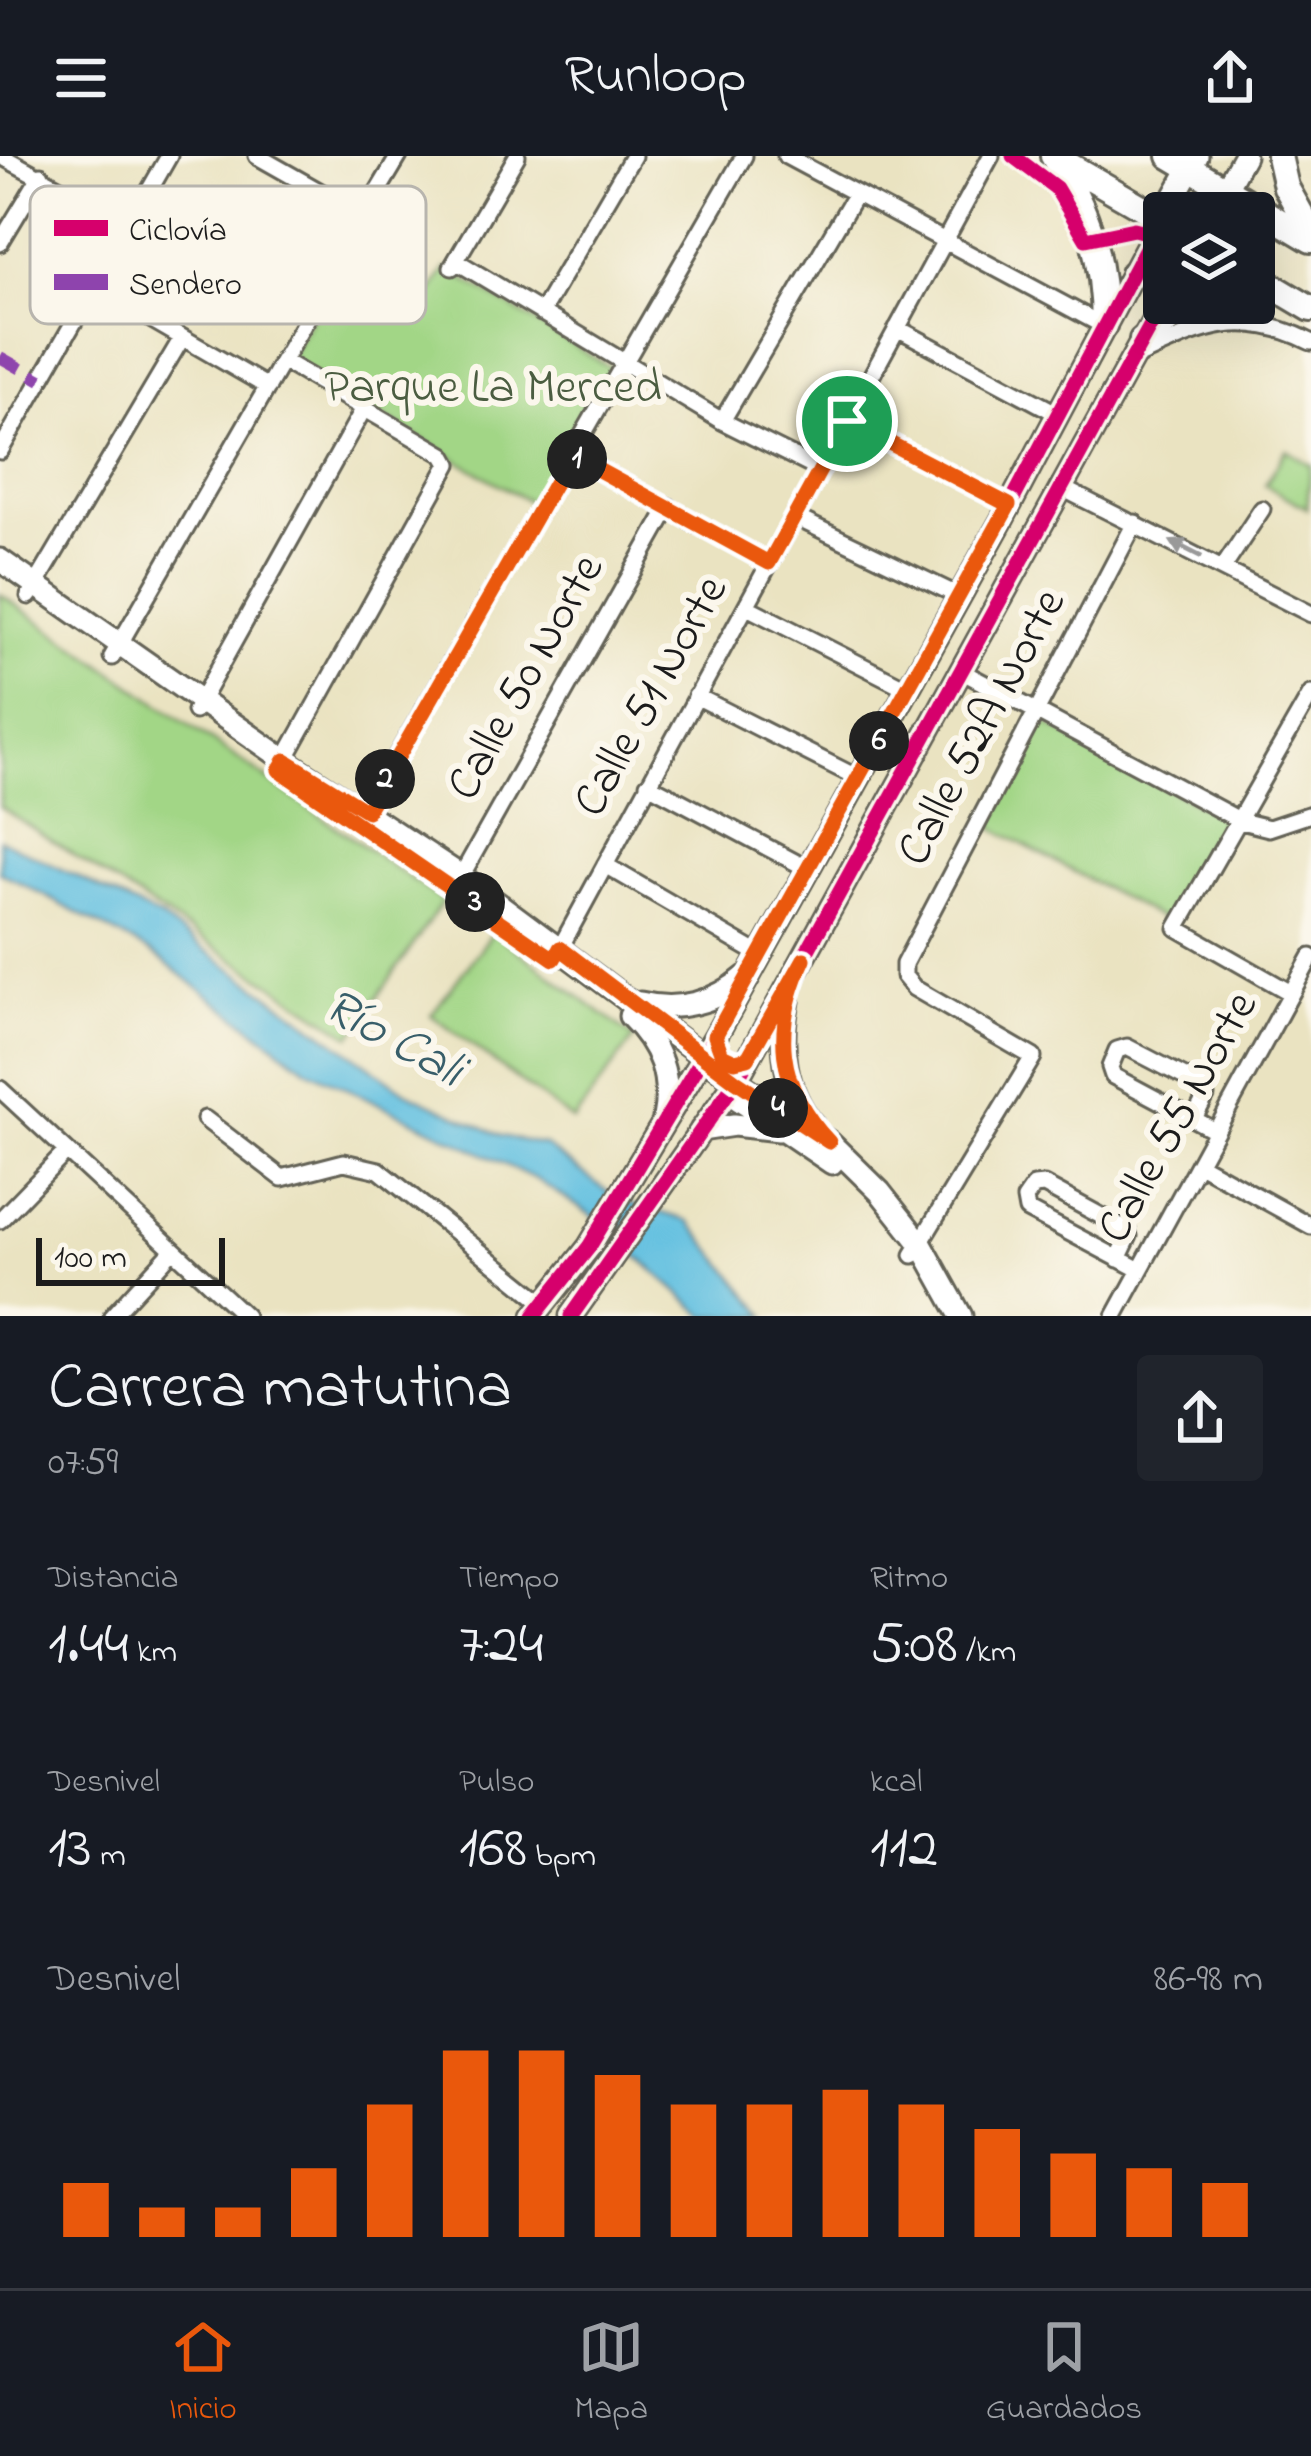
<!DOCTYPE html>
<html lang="es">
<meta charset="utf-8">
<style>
:root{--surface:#171b24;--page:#20242c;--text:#f1f3f6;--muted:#9ea1a6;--line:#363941;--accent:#ea580c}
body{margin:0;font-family:"Indie Flower",sans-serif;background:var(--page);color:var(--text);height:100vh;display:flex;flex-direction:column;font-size:45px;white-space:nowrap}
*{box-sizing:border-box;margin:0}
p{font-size:39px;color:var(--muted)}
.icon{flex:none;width:66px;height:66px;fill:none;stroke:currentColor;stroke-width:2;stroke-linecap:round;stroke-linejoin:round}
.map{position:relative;height:1160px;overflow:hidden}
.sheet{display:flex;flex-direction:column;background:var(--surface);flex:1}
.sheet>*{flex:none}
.controls{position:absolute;left:1143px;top:36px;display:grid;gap:24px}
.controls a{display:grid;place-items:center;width:132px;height:132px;border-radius:12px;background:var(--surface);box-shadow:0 12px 48px #0002;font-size:60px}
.scale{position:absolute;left:36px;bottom:30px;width:189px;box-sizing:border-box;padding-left:12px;border:6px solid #1c1c1c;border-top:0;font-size:33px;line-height:42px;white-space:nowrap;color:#1c1c1c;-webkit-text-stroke:9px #fbf7ec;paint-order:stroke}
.pin{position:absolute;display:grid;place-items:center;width:102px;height:102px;color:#fff;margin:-51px;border:6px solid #fff;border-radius:50%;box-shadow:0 3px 12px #0007}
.km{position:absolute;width:60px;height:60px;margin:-30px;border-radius:50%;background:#222;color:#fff;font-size:33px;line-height:60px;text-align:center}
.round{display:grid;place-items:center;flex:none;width:126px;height:126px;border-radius:12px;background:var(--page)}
.overview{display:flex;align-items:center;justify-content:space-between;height:204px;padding:0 48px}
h1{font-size:66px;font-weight:600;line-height:90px}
.metrics{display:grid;grid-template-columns:repeat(3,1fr);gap:18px;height:204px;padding:12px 48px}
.metrics div{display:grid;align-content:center}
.metrics b{font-size:60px;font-weight:600}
.metrics small{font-size:33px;font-weight:400}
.metrics p{font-size:33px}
.chart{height:336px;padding:24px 48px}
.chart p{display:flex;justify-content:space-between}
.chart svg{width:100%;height:216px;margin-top:12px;stroke:var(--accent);stroke-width:6}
header{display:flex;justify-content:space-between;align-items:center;height:156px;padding:0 48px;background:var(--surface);font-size:54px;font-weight:600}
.tab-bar{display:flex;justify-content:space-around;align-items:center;height:168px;border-top:3px solid var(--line);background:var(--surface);font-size:33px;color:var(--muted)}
.tab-bar a{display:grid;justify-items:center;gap:6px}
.tab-bar .current{color:var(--accent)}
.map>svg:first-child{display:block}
.green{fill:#a2d686;stroke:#5f7951;stroke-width:3}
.water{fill:#62c0e0;stroke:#3f6e7e;stroke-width:3}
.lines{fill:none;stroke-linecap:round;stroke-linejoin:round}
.minor-casing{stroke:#646256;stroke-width:21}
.secondary-casing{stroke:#646256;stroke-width:27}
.primary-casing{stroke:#646256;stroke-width:30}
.minor{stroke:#fff;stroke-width:15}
.secondary{stroke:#fff;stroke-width:21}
.primary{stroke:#fff;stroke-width:24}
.quiet{stroke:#8e44ad;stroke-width:12;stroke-dasharray:24 12;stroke-linecap:butt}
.cycleway-casing{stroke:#fbf7ec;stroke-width:22}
.cycleway{stroke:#d6006c;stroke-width:15}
.oneway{fill:#999}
.route-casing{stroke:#fff;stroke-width:24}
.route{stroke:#ea580c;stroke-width:15}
.labels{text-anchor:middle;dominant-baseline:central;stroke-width:12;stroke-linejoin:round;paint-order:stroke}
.park-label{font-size:48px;fill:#4b5d41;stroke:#fbf7ec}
.street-label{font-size:48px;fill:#1c1c1c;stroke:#fbf7ec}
.water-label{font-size:51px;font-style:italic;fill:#385e6a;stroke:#fbf7ec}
.key{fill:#fbf7ec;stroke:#b8b5ae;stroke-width:3}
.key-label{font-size:33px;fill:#1c1c1c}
</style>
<header><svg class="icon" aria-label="menu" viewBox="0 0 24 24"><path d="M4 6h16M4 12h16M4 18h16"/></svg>Runloop<svg class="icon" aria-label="share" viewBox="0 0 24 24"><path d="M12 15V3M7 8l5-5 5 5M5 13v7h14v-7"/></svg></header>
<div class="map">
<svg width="1311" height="1160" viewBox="0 0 1311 1160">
<rect width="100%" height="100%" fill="#fbf7ec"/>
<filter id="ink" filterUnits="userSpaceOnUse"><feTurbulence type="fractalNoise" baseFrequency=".00833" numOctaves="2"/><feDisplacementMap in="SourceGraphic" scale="24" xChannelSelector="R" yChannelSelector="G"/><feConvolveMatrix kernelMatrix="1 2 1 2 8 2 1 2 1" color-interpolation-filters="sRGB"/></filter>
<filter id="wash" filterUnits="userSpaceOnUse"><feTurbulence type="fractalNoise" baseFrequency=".004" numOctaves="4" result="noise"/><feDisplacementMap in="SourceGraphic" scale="48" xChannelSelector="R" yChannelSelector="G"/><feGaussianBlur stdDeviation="2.7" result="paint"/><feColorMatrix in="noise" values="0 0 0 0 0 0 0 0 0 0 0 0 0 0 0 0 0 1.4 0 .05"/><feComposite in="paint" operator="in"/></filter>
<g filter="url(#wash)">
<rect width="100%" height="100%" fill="#eae3c1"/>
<!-- green -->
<path class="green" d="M446,112l167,101 -77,137 -249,-145 50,-90 80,47z
M1286,294l25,15 -4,43 -42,-23z
M0,438l443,307 -92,135 -351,-229z
M1042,565l190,101 -61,102 -180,-97z
M493,776l141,106 -61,83 -142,-106z"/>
<!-- water -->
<path class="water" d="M0,683l159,78 247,175 96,44 42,9 75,55 70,21 77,95h-61l-114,-101 -54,-35 -230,-111 -156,-117 -151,-80z"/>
</g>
<g filter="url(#ink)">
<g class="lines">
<defs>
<path id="minor" d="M1,0l129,70
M257,0l106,60 36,-60
M786,0l318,170
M0,87l41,-68
M456,105l266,160 98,49
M452,111l65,-111
M95,131l173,100
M541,157l92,-157
M897,172l161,86
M1132,203c67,-30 108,-53 179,-17
M722,265l133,-226
M847,265l162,84
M0,295l169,-295
M571,299l198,108
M1062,332l249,126
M795,361l164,79
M1223,412l39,-59
M29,440l153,-258
M747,451l161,82
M112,501l205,-356 -175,-98
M961,515l280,150 28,7 42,-14
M696,540l162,82
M195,555l168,-301
M279,614l170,-306 -5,-9 -161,-94
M648,628l160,85
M359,666l385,-666
M605,709l155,90
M455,731l214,-380
M554,803l437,-803
M1291,837l-114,-65 134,-234
M0,933l245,227
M1194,962l12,-22 -2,-9 -77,-40 -10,3 -7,17 3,9 103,55
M205,963l77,59 62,-16 35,8 166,134
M1199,1008l112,62
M0,1064l66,-68
M913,1099l120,-198 -119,-69 -10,-12v-12l231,-441
M1118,1103l11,-23 -2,-6 -83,-45 -10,1 -9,13 2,11 113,60
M112,1160l60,-65
M1115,1160l196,-359"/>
<path id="secondary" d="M1165,57l32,-57
M1212,57l32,-57
M1132,116l18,-6 14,10
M0,404l285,200 176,116 275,205 93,61 51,50 41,52 40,72
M788,845c-9,43 -4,88 24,123
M640,847c38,9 75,0 105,-26
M630,860c30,29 42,61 34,102
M729,937l103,70
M701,974l33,-5 44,5
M534,1160l55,-69 126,-210 287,-517 162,-306
M571,1160l165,-235 428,-780"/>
<path id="primary" d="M1053,0c36,53 51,106 51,170
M1170,0l141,84
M1279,0l7,31 25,45
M1060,4l104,60
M1254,119l57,34
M1142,184l33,-24 29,-13"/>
</defs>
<!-- minor casing -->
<use href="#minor" class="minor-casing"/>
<!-- secondary casing -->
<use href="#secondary" class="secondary-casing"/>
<!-- primary casing -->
<use href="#primary" class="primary-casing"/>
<!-- minor -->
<use href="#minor" class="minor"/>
<!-- secondary -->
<use href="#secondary" class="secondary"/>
<!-- primary -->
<use href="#primary" class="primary"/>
<!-- quiet -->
<path class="quiet" d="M0,201l41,23"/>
<defs>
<path id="cycleway" d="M1013,0l43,32 30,51 48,-10 30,8
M534,1160l55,-69 126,-210 287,-517 162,-306
M571,1160l165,-235 428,-780"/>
</defs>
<!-- cycleway casing -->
<use href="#cycleway" class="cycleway-casing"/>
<!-- cycleway -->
<use href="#cycleway" class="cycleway"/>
</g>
<!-- one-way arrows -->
<defs><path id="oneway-solid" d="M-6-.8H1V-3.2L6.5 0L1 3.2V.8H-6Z" transform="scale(3)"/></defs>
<use class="oneway" href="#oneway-solid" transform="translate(1186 393) rotate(-153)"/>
</g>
<g class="lines" filter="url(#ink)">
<defs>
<path id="route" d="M847,265l162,84 -294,531 7,19 13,6 13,-3 56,-99c-32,69 -28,127 25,183l-93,-61 -176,-133 -6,11 -275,-189 6,-10 82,51 204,-356 198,108z"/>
</defs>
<!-- route casing -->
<use href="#route" class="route-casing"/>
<!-- route -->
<use href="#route" class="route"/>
</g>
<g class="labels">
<!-- park labels -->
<g class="park-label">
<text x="493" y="233">Parque La Merced</text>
</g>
<!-- street labels -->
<g class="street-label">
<text transform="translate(527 522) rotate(-61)">Calle 50 Norte</text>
<text transform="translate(652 541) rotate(-61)">Calle 51 Norte</text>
<text transform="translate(983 572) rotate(-62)">Calle 52A Norte</text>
<text transform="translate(1179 962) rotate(-61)">Calle 55 Norte</text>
</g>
<!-- water labels -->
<g class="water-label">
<text transform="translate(393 884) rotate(29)">Río Cali</text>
</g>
</g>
<!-- legend -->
<rect x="30" y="30" width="396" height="138" rx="18" class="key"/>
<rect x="54" y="64" width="54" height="16" fill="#d6006c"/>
<rect x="54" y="118" width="54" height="16" fill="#8e44ad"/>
<g class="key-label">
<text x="129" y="84">Ciclovía</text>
<text x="129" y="138">Sendero</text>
</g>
</svg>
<div class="controls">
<a><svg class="icon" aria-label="layers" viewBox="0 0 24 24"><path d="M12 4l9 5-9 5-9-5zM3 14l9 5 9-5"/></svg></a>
</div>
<div class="scale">100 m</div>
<div class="pin" style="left:847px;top:265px;background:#1e9e55"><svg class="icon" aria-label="arrive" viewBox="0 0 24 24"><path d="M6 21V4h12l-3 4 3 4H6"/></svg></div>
<b class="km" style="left:577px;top:303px">1</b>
<b class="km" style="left:385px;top:623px">2</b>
<b class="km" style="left:475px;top:746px">3</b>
<b class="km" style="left:778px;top:952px">4</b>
<b class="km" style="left:879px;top:585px">6</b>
</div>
<section class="sheet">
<div class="overview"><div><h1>Carrera matutina</h1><p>07:59</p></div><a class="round"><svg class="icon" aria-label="share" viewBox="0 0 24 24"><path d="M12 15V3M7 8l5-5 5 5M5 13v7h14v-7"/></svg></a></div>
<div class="metrics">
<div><p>Distancia</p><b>1.44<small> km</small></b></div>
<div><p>Tiempo</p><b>7:24</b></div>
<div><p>Ritmo</p><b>5:08<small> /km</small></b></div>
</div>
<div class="metrics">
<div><p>Desnivel</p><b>13<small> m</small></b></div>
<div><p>Pulso</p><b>168<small> bpm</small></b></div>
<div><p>kcal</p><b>112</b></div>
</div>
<div class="chart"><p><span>Desnivel</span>86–98 m</p>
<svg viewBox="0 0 160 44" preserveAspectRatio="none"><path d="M5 44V33M15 44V38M25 44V38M35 44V30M45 44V17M55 44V6M65 44V6M75 44V11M85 44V17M95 44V17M105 44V14M115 44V17M125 44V22M135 44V27M145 44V30M155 44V33"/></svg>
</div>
</section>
<nav class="tab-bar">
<a class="current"><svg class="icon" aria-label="home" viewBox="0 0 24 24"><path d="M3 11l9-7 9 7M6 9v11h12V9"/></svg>Inicio</a>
<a><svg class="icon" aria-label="map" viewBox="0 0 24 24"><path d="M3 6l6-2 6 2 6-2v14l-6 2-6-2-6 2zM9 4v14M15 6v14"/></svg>Mapa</a>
<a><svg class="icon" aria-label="saved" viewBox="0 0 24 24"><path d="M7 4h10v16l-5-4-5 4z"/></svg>Guardados</a>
</nav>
